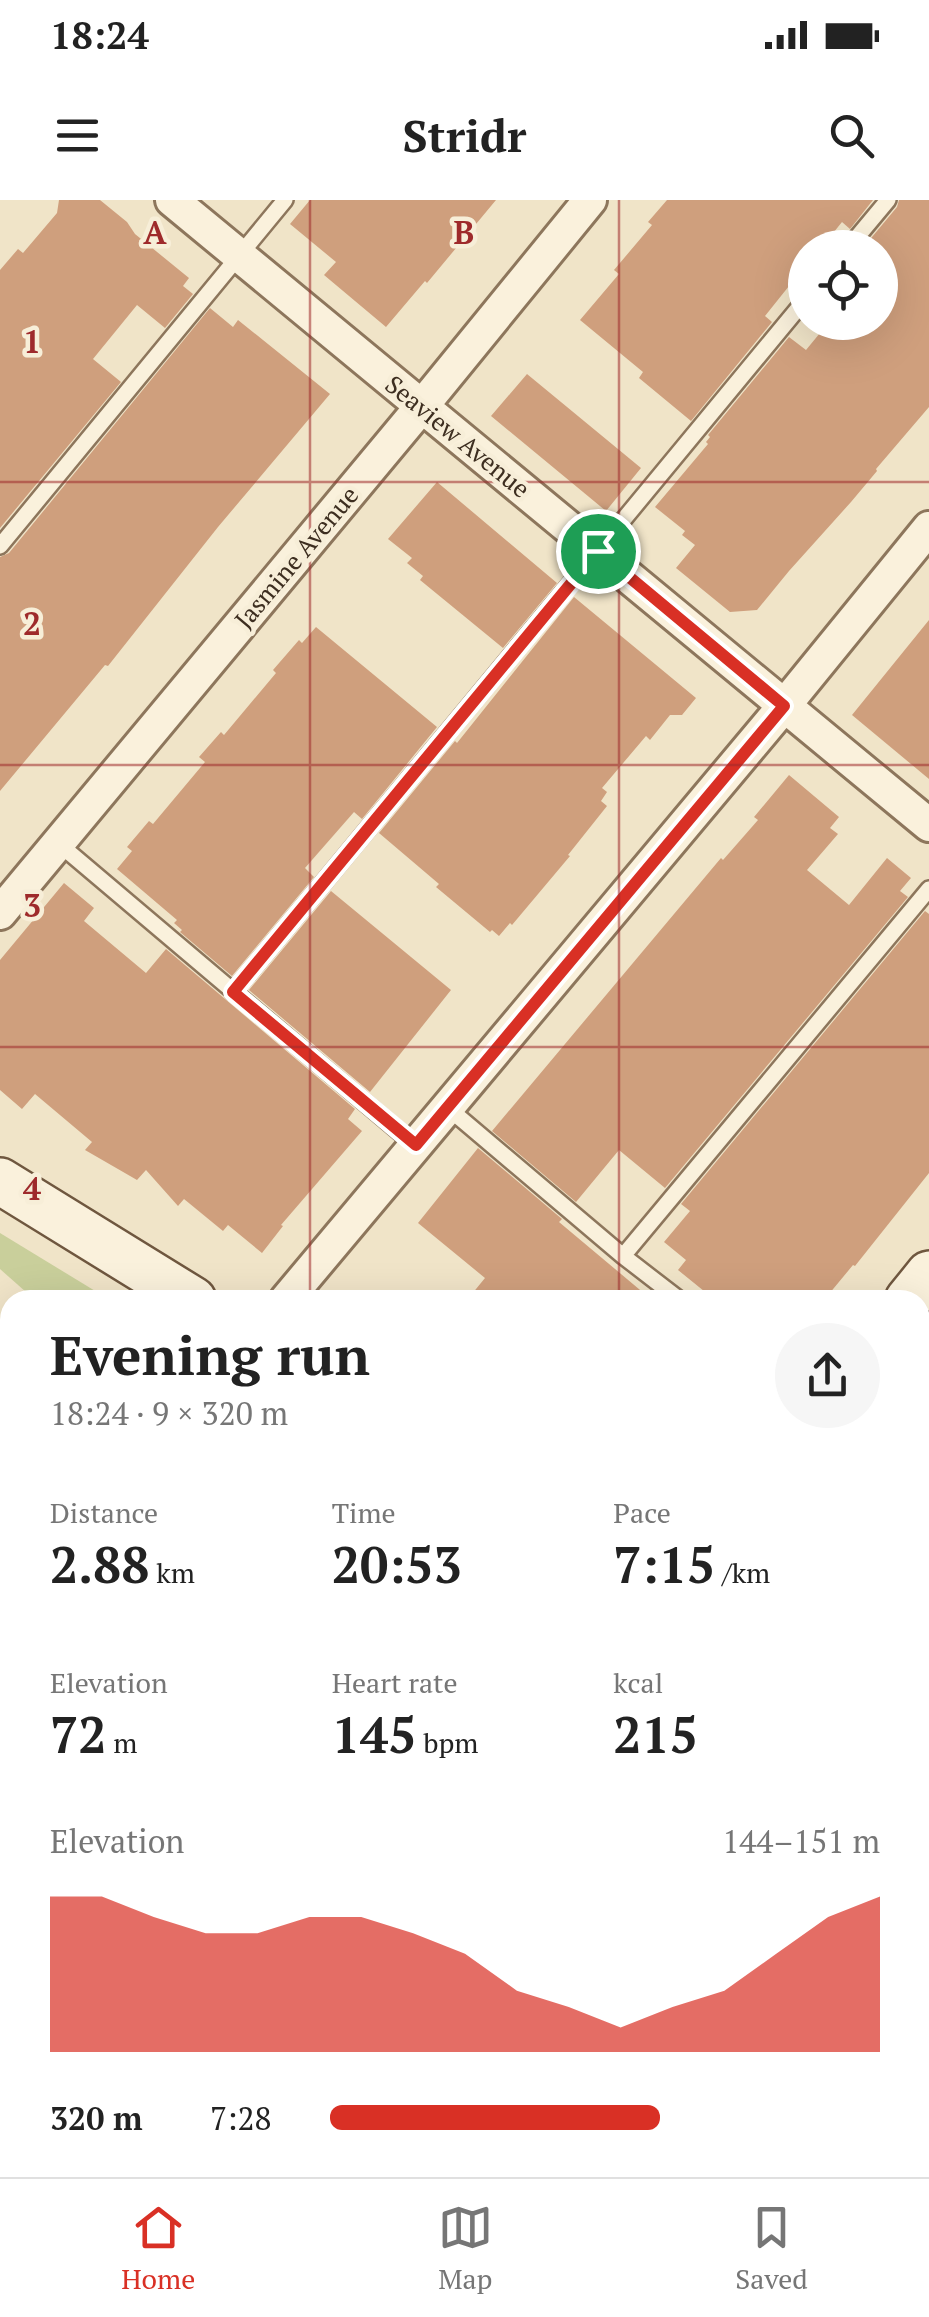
<!DOCTYPE html>
<meta charset="utf-8">
<style>
:root{--surface:#fff;--page:#f6f6f6;--text:#222;--muted:#767676;--line:#e0e0e0;--accent:#d93025}
body{margin:0;font-family:"PT Serif",serif;background:var(--page);color:var(--text);height:100vh;display:flex;flex-direction:column;font-size:38px;white-space:nowrap}
*{box-sizing:border-box;margin:0}
p{font-size:32px;color:var(--muted)}
.icon{flex:none;width:55px;height:55px;fill:none;stroke:currentColor;stroke-width:2;stroke-linecap:round;stroke-linejoin:round}
.map{position:relative;flex:1;overflow:hidden}
.drawer{position:absolute;left:0px;top:1090px;width:930px;height:888px;display:flex;flex-direction:column;background:var(--surface);border-radius:30px 30px 0 0;box-shadow:0 10px 40px #0002}
.drawer>*{flex:none}
.fabs{position:absolute;left:788px;top:30px;display:grid;gap:20px}
.fabs a{display:grid;place-items:center;width:110px;height:110px;border-radius:50%;background:var(--surface);box-shadow:0 10px 40px #0002;font-size:50px}
.pin{position:absolute;display:grid;place-items:center;width:85px;height:85px;color:#fff;margin:-42px;border:5px solid #fff;border-radius:50%;box-shadow:0 2px 10px #0007}
.round{display:grid;place-items:center;flex:none;width:105px;height:105px;border-radius:52px;background:var(--page)}
.headline{display:flex;align-items:center;justify-content:space-between;height:170px;padding:0 50px}
h1{font-size:55px;font-weight:700;line-height:75px}
.figures{display:grid;grid-template-columns:repeat(3,1fr);gap:15px;height:170px;padding:10px 50px}
.figures div{display:grid;align-content:center}
.figures b{font-size:50px;font-weight:700}
.figures small{font-size:28px;font-weight:400}
.figures p{font-size:28px}
.chart{height:280px;padding:20px 50px}
.chart p{display:flex;justify-content:space-between}
.chart svg{width:100%;height:180px;margin-top:10px;fill:var(--accent);opacity:.7}
ul{padding:0 50px;list-style:none;font-size:32px}
li{display:grid;grid-template-columns:160px 120px 1fr;align-items:center;height:75px}
li i{height:25px;border-radius:12px;background:var(--accent)}
.status{display:flex;justify-content:space-between;align-items:center;height:70px;padding:0 50px;background:var(--surface);direction:ltr}
.status svg{height:28px;fill:currentColor}
header{display:flex;justify-content:space-between;align-items:center;height:130px;padding:0 50px;background:var(--surface);font-size:45px;font-weight:700}
.menu{display:flex;justify-content:space-around;align-items:center;height:140px;border-top:2px solid var(--line);background:var(--surface);font-size:28px;color:var(--muted)}
.menu a{display:grid;justify-items:center;gap:5px}
.menu .on{color:var(--accent)}
.map>svg:first-child{display:block}
.green{fill:#c9cf9b}
.sand{fill:#ecd9a5}
.water{fill:#a9c4bc;stroke:#6f938a;stroke-width:2.5}
.building{fill:#cf9f7d}
.lines{fill:none;stroke-linecap:round;stroke-linejoin:round}
.lane-casing{stroke:#8d765c;stroke-width:20}
.street-casing{stroke:#8d765c;stroke-width:38}
.secondary-casing{stroke:#6f573f;stroke-width:50}
.path{stroke:#8d765c;stroke-width:6;stroke-dasharray:8 5;stroke-linecap:butt}
.lane{stroke:#faf1dc;stroke-width:15}
.street{stroke:#faf1dc;stroke-width:32}
.secondary{stroke:#faf1dc;stroke-width:45}
.route-casing{stroke:#fff;stroke-width:20}
.route{stroke:#d93025;stroke-width:12}
.grid{fill:none;stroke:#9e2a2b;stroke-width:2.5;stroke-opacity:0.55}
.labels{text-anchor:middle;dominant-baseline:central;stroke-width:9;stroke-linejoin:round;paint-order:stroke}
.street-label{font-size:25px;fill:#3d2e20;stroke:#f7eed8}
.grid-label{font-size:32px;text-anchor:middle;font-weight:bold;fill:#9e2a2b;stroke:#f7eed8;stroke-width:9;stroke-linejoin:round;paint-order:stroke}
</style>
<div class="status"><b>18:24</b><svg viewBox="0 0 49 12"><path d="M0 12V9h3v3zM5 12V6h3v6zM10 12V3h3v9zM15 12V0h3v12zM26 1h20v11H26zM47 4h2v5h-2z"/></svg></div>
<header><svg class="icon" aria-label="menu" viewBox="0 0 24 24"><path d="M4 6h16M4 12h16M4 18h16"/></svg>Stridr<svg class="icon" aria-label="search" viewBox="0 0 24 24"><circle cx="10" cy="10" r="6"/><path d="M15 15l6 6"/></svg></header>
<div class="map">
<svg width="929" height="1977" viewBox="0 0 929 1977">
<rect width="100%" height="100%" fill="#f0e4c8"/>
<!-- green -->
<path class="green" d="M0,1033l110,67h-75l-35,-31z"/>
<!-- sand -->
<path class="sand" d="M0,1431l10,9v442l-10,-1z
M920,1887l9,6v84h-276l-23,-9h290z"/>
<!-- water -->
<path class="water" d="M0,1881l10,1v86h619l24,9h-653z"/>
<!-- building -->
<path class="building" d="M59,0h41l27,22 8,12 54,44 -6,8 10,8 -28,34 -28,-23 -44,54 28,23 -121,146v-258l18,-21 5,4 34,-40z
M310,0h186l-69,83 -2,-2 -39,46 -62,-52 12,-13 -46,-38z
M667,0h206l-23,29 -8,-7 -21,26h-16v18l-40,50 7,6 -81,99 -52,-43 4,-6 -63,-52 39,-46 -5,-4 38,-45 -4,-3z
M899,0h30v207l-53,62 1,2 -26,31 -62,69 -32,39 -27,2 -54,-44 19,-23 -13,-10 3,-4 -30,-24 53,-63 -2,-2 4,-5 -2,-2 81,-98 17,13 23,-28h51v-74h-8l-5,-5 30,-36z
M210,108l23,19 5,-7 92,74 -112,133 -110,139 -3,-1 -105,126v-234l9,-4z
M527,174l114,94 -35,43 -115,-95z
M437,282l120,101 -54,65 -83,-68 3,-4 -16,-13 5,-5 -24,-19z
M574,397l122,101 -14,17h-12l-20,25 -4,-4 -44,52 5,4 -6,9 6,5 -39,49 2,1 -58,69 -2,-2 -11,13 -7,-6 -2,2 -54,-45 3,-3 -60,-51 76,-92 2,2z
M929,420v159l-77,-64z
M316,427l121,100 -75,92 -8,-7 -49,56 9,9 -82,99 -52,-44 2,-2 -8,-7 3,-3 -60,-51 15,-18 -5,-4 22,-26 4,3 52,-62 -6,-5 22,-25 3,3 52,-62 -3,-3 26,-30 3,3z
M789,575l50,42 -9,11 8,6 -31,36 42,35 38,-47 24,20 -11,13 8,6 -243,291 -46,-38 -43,52 -84,-71 229,-273 2,2 35,-40 -4,-3z
M64,683l30,25 -10,13 62,52 20,-24 189,160 -7,10 14,12 -81,94 2,1 -21,27 -34,-28 -5,6 -39,-32 -6,7 -32,-36 -9,10 -52,-30 7,-8 -57,-48 -13,15 -22,-19v-130z
M331,691l120,99 -81,102 -121,-102z
M925,711l4,3v259l-74,93 -2,-1 -29,35h-109l-37,-30 8,-10 -22,-18 26,-31 -9,-7z
M478,948l84,71 -3,3 93,78h-185l18,-22 -67,-55z"/>
<g class="lines">
<defs>
<path id="lane" d="M848,48l40,-48
M0,346l285,-346
M58,643l357,302
M233,792l572,-692
M447,907l176,149 57,44
M623,1056l306,-367
M920,1180l9,8"/>
<path id="street" d="M172,0l757,625
M0,713l422,-507 168,-206
M286,1100l498,-594 145,-178
M0,1412l10,9"/>
<path id="secondary" d="M0,981l193,119
M908,1100l21,-26
M920,1515l9,5"/>
</defs>
<!-- lane casing -->
<use href="#lane" class="lane-casing"/>
<!-- street casing -->
<use href="#street" class="street-casing"/>
<!-- secondary casing -->
<use href="#secondary" class="secondary-casing"/>
<!-- path -->
<path class="path" d="M0,1654h10"/>
<!-- lane -->
<use href="#lane" class="lane"/>
<!-- street -->
<use href="#street" class="street"/>
<!-- secondary -->
<use href="#secondary" class="secondary"/>
</g>
<g class="lines">
<defs>
<path id="route" d="M598,351l186,155 -368,439 -183,-153z"/>
</defs>
<!-- route casing -->
<use href="#route" class="route-casing"/>
<!-- route -->
<use href="#route" class="route"/>
</g>
<!-- grid -->
<path class="grid" d="M310,0v1100M619,0v1100M0,282h929M0,565h929M0,847h929M0,1130h10M920,1130h9M0,1412h10M920,1412h9M0,1695h10M920,1695h9M310,1968v9M619,1968v9"/>
<g class="labels">
<!-- street labels -->
<g class="street-label">
<text transform="translate(458 236) rotate(39)">Seaview Avenue</text>
<text transform="translate(296 357) rotate(-50)">Jasmine Avenue</text>
</g>
</g>
<g class="grid-label">
<text x="155" y="44">A</text>
<text x="464" y="44">B</text>
<text x="32" y="153">1</text>
<text x="32" y="435">2</text>
<text x="32" y="717">3</text>
<text x="32" y="1000">4</text>
</g>
</svg>
<div class="fabs">
<a><svg class="icon" aria-label="locate" viewBox="0 0 24 24"><circle cx="12" cy="12" r="6"/><path d="M12 2v4M12 18v4M2 12h4M18 12h4"/></svg></a>
</div>
<div class="pin" style="left:598px;top:351px;background:#1e9e55"><svg class="icon" aria-label="arrive" viewBox="0 0 24 24"><path d="M6 21V4h12l-3 4 3 4H6"/></svg></div>
<section class="drawer">
<div class="headline"><div><h1>Evening run</h1><p>18:24 · 9 × 320 m</p></div><a class="round"><svg class="icon" aria-label="share" viewBox="0 0 24 24"><path d="M12 15V3M7 8l5-5 5 5M5 13v7h14v-7"/></svg></a></div>
<div class="figures">
<div><p>Distance</p><b>2.88<small> km</small></b></div>
<div><p>Time</p><b>20:53</b></div>
<div><p>Pace</p><b>7:15<small> /km</small></b></div>
</div>
<div class="figures">
<div><p>Elevation</p><b>72<small> m</small></b></div>
<div><p>Heart rate</p><b>145<small> bpm</small></b></div>
<div><p>kcal</p><b>215</b></div>
</div>
<div class="chart"><p><span>Elevation</span>144–151 m</p>
<svg viewBox="0 0 160 44" preserveAspectRatio="none"><path d="M0 44V6L10 6L20 11L30 15L40 15L50 11L60 11L70 15L80 20L90 29L100 33L110 38L120 33L130 29L140 20L150 11L160 6V44z"/></svg>
</div>
<ul>
<li><b>320 m</b>7:28<i style="width:60%"></i></li>
</ul>
</section>
</div>
<nav class="menu">
<a class="on"><svg class="icon" aria-label="home" viewBox="0 0 24 24"><path d="M3 11l9-7 9 7M6 9v11h12V9"/></svg>Home</a>
<a><svg class="icon" aria-label="map" viewBox="0 0 24 24"><path d="M3 6l6-2 6 2 6-2v14l-6 2-6-2-6 2zM9 4v14M15 6v14"/></svg>Map</a>
<a><svg class="icon" aria-label="saved" viewBox="0 0 24 24"><path d="M7 4h10v16l-5-4-5 4z"/></svg>Saved</a>
</nav>
